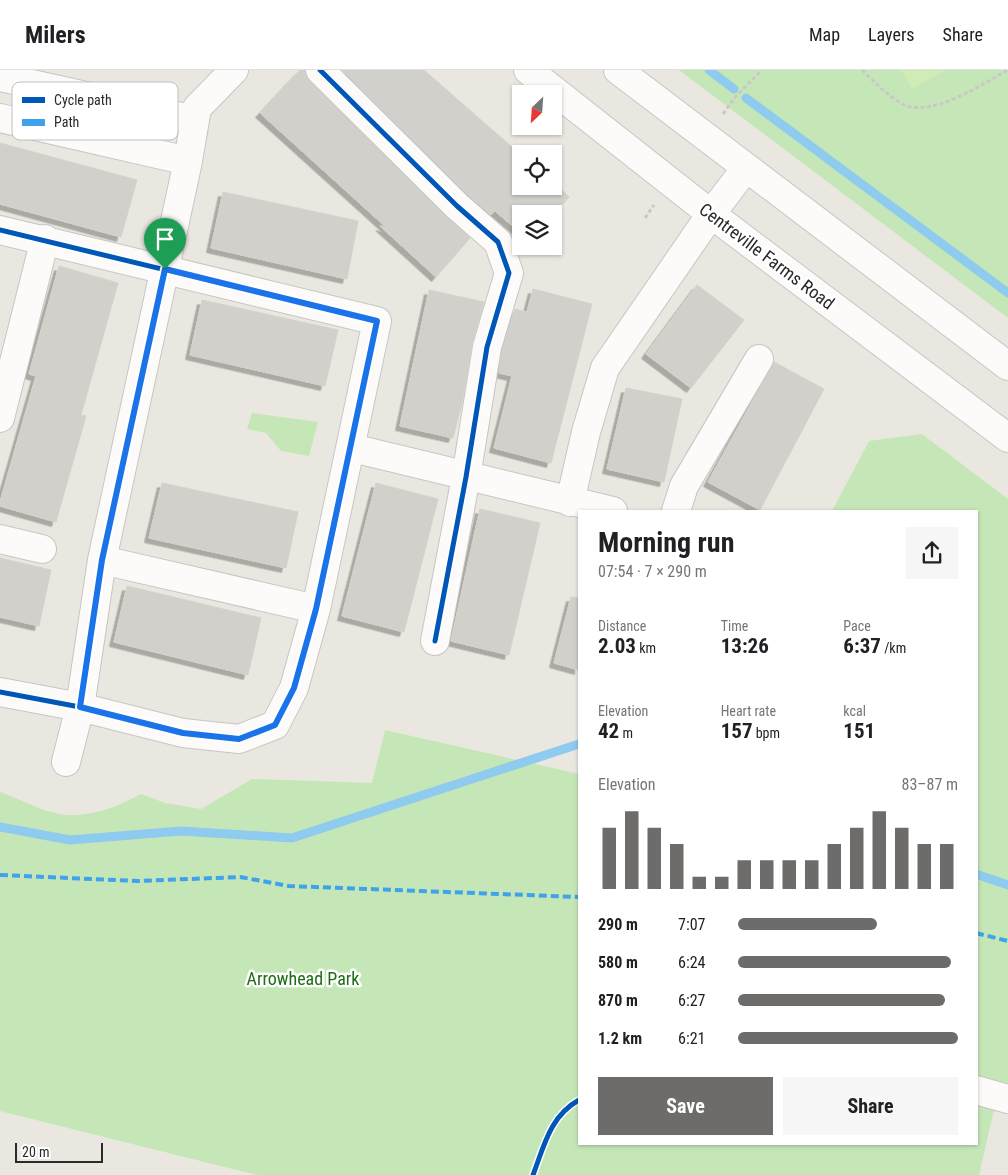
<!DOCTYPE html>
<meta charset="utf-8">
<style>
:root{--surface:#fff;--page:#f6f6f6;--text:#202124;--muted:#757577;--line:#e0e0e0;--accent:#6d6c6a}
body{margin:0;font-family:"Roboto Condensed",sans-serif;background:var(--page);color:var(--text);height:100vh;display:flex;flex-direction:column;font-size:19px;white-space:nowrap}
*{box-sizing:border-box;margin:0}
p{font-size:16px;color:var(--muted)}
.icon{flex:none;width:28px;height:28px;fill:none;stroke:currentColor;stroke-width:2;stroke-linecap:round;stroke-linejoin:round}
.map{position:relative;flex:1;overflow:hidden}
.drawer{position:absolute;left:578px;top:440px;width:400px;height:635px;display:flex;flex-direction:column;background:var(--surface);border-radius:0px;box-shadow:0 1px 4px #0004}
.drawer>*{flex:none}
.needle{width:32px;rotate:205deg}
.fabs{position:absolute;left:512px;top:15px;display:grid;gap:10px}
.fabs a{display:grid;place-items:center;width:50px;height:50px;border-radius:0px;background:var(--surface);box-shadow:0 1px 4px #0004;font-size:25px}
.scale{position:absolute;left:15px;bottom:12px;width:88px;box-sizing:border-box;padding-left:5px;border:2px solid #2a2a2a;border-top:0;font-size:14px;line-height:18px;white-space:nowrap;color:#2a2a2a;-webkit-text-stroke:4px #fff;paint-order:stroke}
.pin{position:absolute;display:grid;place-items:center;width:42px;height:42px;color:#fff;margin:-51px -21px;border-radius:50% 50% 50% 0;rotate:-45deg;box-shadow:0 0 5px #0007}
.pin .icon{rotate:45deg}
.round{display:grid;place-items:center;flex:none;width:52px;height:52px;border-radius:0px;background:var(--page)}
.head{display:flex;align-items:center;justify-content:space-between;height:85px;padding:0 20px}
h1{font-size:28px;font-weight:700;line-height:38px}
.metrics{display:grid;grid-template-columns:repeat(3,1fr);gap:8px;height:85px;padding:5px 20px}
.metrics div{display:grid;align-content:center}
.metrics b{font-size:21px;font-weight:700}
.metrics small{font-size:14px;font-weight:400}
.metrics p{font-size:14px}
.chart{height:140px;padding:10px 20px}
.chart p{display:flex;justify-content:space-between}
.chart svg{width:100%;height:90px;margin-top:5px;stroke:var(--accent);stroke-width:6}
.cta{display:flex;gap:10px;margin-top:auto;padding:10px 20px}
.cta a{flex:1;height:58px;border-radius:0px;background:var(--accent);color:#fff;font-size:20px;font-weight:700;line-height:58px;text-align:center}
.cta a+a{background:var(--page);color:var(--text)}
ul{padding:0 20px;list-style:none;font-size:16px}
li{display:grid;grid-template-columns:80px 60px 1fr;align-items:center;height:38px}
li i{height:12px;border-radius:6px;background:var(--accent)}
header{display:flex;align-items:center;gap:30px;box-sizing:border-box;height:70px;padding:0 25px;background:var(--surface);border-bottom:1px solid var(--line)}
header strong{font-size:24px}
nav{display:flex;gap:28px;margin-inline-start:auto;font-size:18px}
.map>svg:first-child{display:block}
.green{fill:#c5e7b7}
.pitch{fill:#d0ebb4}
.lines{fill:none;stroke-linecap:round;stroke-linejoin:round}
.stream{stroke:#8fcaef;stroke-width:9}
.building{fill:#d1d0cb;stroke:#d4d2cc;filter:url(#shadow)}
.minor-casing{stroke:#c6c6c6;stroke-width:30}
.path{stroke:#c8c8c7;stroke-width:3;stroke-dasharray:4 2.5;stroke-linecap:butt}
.minor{stroke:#fcfbfa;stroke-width:28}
.quiet{stroke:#3ea3eb;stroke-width:4;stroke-dasharray:8 4;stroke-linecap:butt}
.cycleway-casing{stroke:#fff;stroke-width:8}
.cycleway{stroke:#0057b8;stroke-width:5}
.route-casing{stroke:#fff;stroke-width:10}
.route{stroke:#1a73e8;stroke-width:6}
.labels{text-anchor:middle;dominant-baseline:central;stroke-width:5;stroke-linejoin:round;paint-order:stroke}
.street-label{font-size:18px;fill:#2a2a2a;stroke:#fff}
.park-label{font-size:18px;fill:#1d6c16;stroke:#fff}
.key{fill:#fff;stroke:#bfbfbf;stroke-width:1}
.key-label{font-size:14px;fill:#2a2a2a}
</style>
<header>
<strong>Milers</strong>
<nav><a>Map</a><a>Layers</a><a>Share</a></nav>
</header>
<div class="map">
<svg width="1008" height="1105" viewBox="0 0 1008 1105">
<defs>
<filter id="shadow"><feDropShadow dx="-4.5" dy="4.5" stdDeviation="0" flood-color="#0004"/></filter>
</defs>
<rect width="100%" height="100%" fill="#e9e7e0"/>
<!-- green -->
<path class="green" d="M679,0h329v248z
M252,343l66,9 -9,34 -28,-5 -15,-18 -19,-4z
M922,364l86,65v586l-15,29 -14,61h-722l-257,-64v-319c18,6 37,17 55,21 30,7 60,-5 86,-19l24,9 36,6 51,-30 120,4 13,-53 194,44v370h397v-633h-144l37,-70z"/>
<!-- pitch -->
<path class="pitch" d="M901,0h45l-34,19z"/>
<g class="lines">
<!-- stream -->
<path class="stream" d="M709,0l25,19
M746,28l262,195
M0,757l70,13 111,-9 111,7 287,-94
M976,804l32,11"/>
</g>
<!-- building -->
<path class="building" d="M300,0h5l4,11 161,157 -34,39 -56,-51 7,2 -127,-115z
M342,0h82l97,85v31h33v-3l15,14 -15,17h-33v19l-26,-22 -4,4 -23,-20z
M0,73l137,37 -16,57 -121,-33z
M223,122l135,29 -11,58 -136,-31z
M59,196l59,17 -37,132 5,1 -30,106 -56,-16v-4l36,-126 -7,-2z
M697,215l47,35 -53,68 -45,-34z
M533,219l59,15 -41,159 -57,-15 18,-72 -13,-3 3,-23 13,-41 12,3z
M429,220l55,12 -12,41 -10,60 -9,35 -53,-12z
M202,230l136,30 -13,56 -135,-31z
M774,292l50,27 -64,121 -52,-28z
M626,318l56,11 -18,83 -57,-13z
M162,413l136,29 -12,56 -137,-30z
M376,413l62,16 -34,133 -62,-16z
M480,439l60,14 -31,132 -58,-14z
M0,488l51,12 -12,56 -39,-9z
M127,516l134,32 -13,57 -134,-33z
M571,527l8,1v72l-25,-7z"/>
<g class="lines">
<defs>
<path id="minor" d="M320,0l137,136 41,36 11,31 -22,74 -21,130 -31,164
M528,0l183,144 297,224
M618,0l390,296
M0,7l195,43
M0,48l188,43
M0,160l377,91 -61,288 -22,79 -19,37 -36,14 -56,-6 -103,-26 -80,-15
M0,348l45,-179
M352,378l261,63
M570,432l16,-70 19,-64 106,-154 35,-46
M676,441l8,-25 75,-127
M0,469l42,10
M102,490l214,49
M66,692l14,-55 22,-147 86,-399 9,-53 37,-38
M976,1020l32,9"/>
</defs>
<!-- minor casing -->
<use href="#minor" class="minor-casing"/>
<!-- path -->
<path class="path" d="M862,0c12,11 33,34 49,37 30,5 71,-23 97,-37
M723,44l13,-18 26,-26
M645,148l9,-13"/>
<!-- minor -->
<use href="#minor" class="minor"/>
<!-- quiet -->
<path class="quiet" d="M0,805l138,6 102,-4 49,9 290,11
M976,863l32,8"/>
<defs>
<path id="cycleway" d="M320,0l137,136 41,36 11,31 -22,74 -21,130 -31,164
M0,160l377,91 -61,288 -22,79 -19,37 -36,14 -56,-6 -103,-26 -80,-15
M533,1105c11,-29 17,-59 46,-75"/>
</defs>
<!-- cycleway casing -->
<use href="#cycleway" class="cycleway-casing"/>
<!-- cycleway -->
<use href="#cycleway" class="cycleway"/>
</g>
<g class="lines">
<defs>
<path id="route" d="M165,199l212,52 -61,288 -22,79 -19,37 -36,14 -56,-6 -103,-26 22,-147z"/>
</defs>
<!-- route casing -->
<use href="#route" class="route-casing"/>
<!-- route -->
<use href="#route" class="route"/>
</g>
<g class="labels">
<!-- street labels -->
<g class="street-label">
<text transform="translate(767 186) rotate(37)">Centreville Farms Road</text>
</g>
<!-- park labels -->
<g class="park-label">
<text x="303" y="908">Arrowhead Park</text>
</g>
</g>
<!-- legend -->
<rect x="12" y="12" width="166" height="58" rx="8" class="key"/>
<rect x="22" y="27" width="23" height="6" fill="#0057b8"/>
<rect x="22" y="49" width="23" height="7" fill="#3ea3eb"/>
<g class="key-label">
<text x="54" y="35">Cycle path</text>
<text x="54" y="57">Path</text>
</g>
</svg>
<div class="fabs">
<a><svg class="needle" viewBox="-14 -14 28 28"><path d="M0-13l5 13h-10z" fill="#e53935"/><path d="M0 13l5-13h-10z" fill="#757577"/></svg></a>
<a><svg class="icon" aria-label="locate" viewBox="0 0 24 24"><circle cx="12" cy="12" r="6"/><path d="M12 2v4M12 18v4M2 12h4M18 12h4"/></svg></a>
<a><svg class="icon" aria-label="layers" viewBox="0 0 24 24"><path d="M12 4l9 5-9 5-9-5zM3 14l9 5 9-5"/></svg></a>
</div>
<div class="scale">20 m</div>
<div class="pin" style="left:165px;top:199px;background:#1e9e55"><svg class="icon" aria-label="arrive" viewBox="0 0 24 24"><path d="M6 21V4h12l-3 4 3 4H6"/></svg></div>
<section class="drawer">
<div class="head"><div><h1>Morning run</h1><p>07:54 · 7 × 290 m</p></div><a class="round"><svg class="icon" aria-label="share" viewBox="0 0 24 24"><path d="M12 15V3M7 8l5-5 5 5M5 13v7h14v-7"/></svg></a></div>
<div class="metrics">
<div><p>Distance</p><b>2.03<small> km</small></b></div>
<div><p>Time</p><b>13:26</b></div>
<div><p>Pace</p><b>6:37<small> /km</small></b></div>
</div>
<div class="metrics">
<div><p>Elevation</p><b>42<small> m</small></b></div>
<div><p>Heart rate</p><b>157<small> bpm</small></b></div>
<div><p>kcal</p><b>151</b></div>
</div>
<div class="chart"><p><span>Elevation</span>83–87 m</p>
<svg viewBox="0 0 160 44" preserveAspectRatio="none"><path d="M5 44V14M15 44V6M25 44V14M35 44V22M45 44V38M55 44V38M65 44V30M75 44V30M85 44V30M95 44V30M105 44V22M115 44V14M125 44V6M135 44V14M145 44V22M155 44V22"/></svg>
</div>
<ul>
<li><b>290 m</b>7:07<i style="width:63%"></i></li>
<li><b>580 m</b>6:24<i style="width:97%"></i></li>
<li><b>870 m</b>6:27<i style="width:94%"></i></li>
<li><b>1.2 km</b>6:21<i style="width:100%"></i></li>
</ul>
<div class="cta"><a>Save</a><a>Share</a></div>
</section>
</div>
